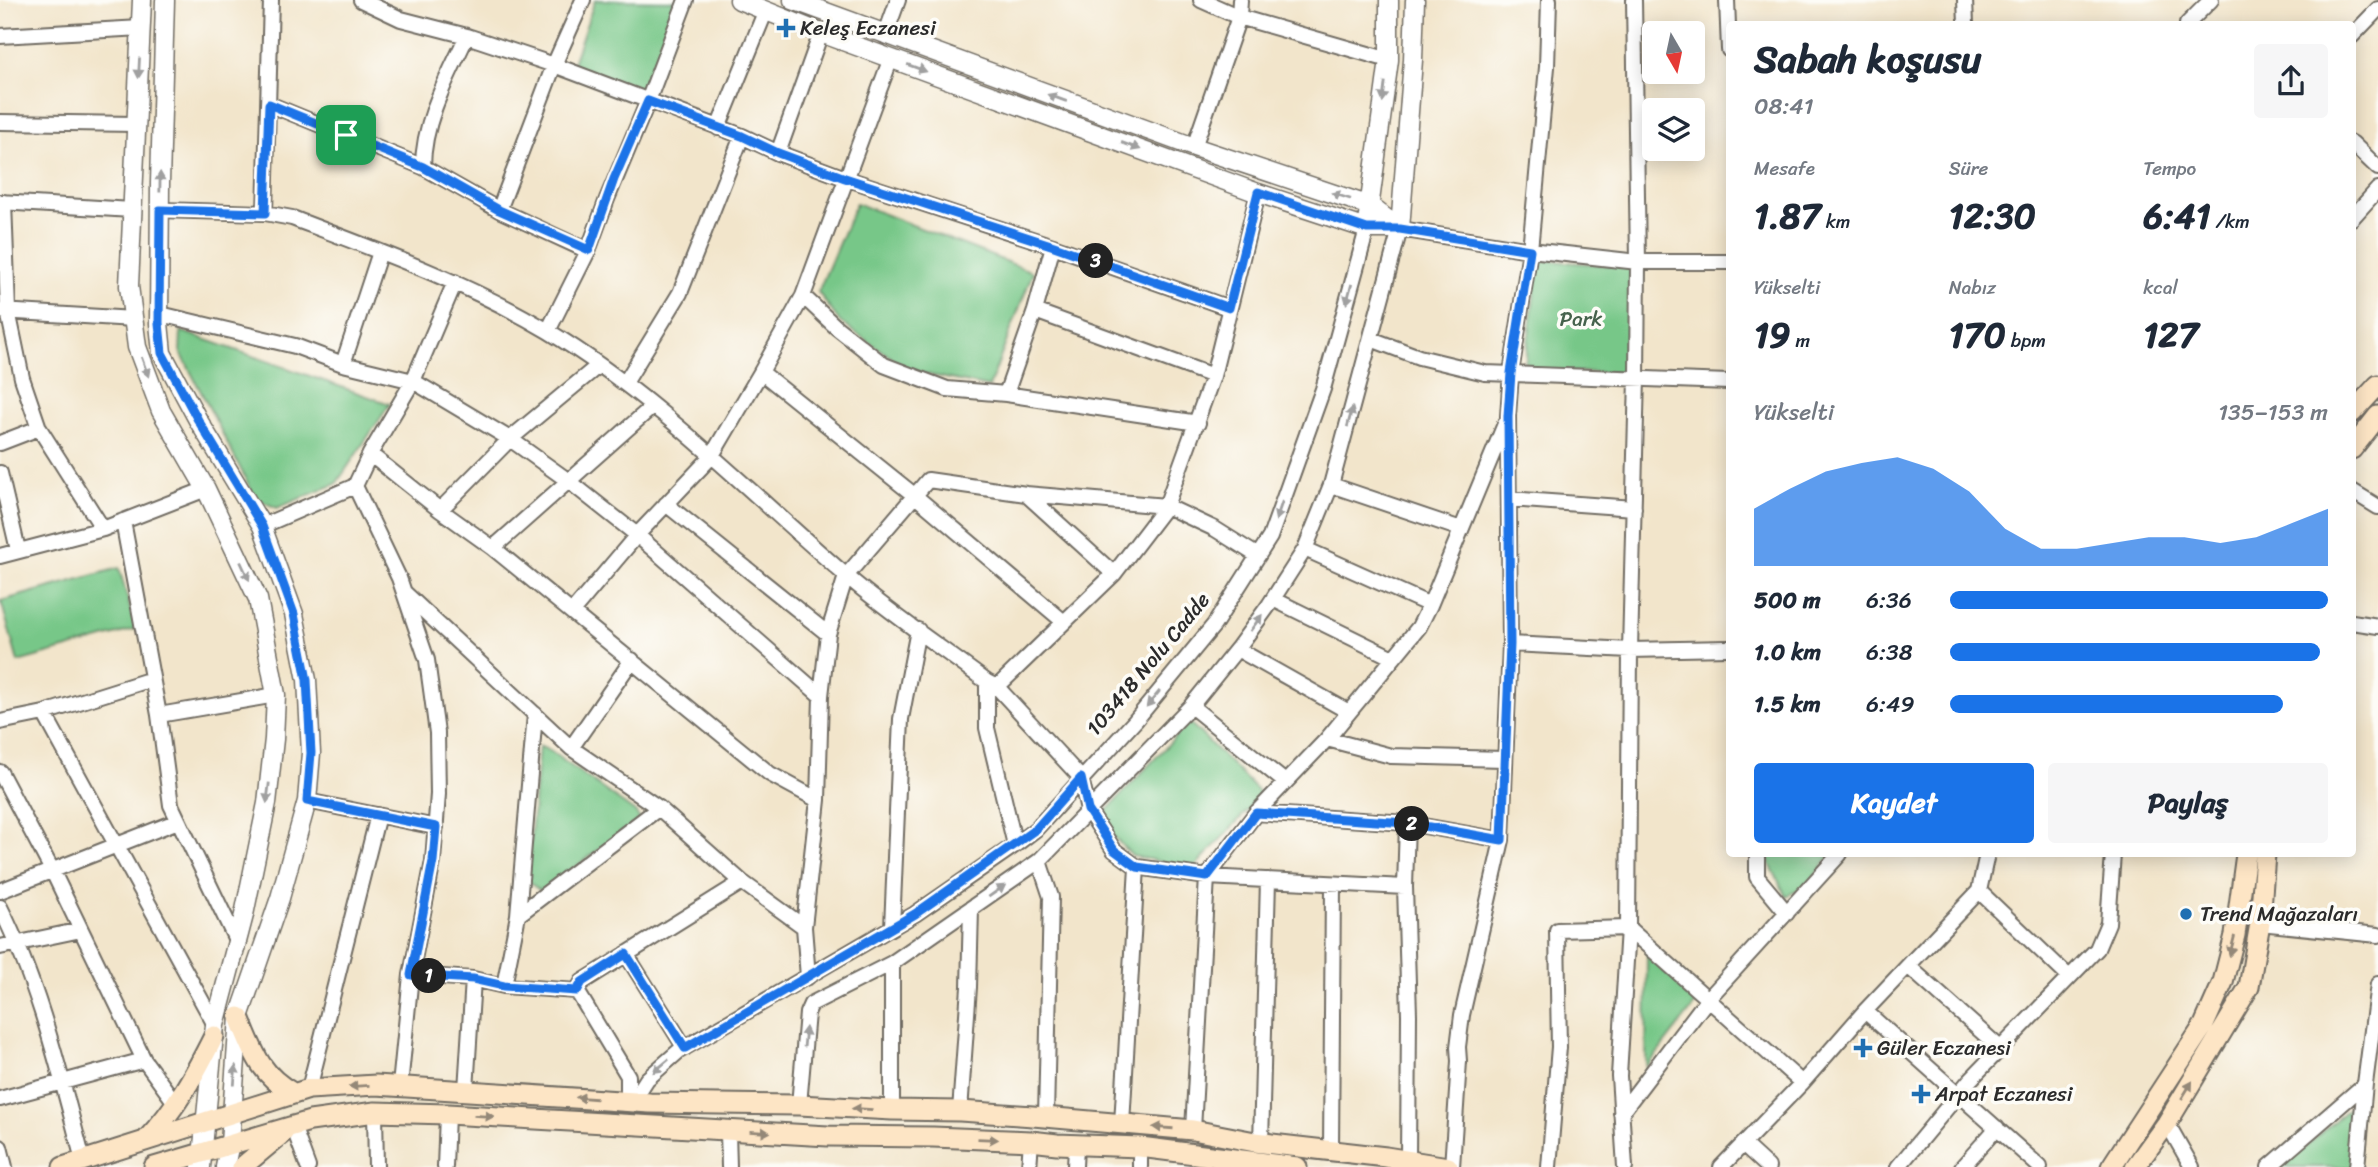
<!DOCTYPE html>
<html lang="tr">
<meta charset="utf-8">
<style>
:root{--surface:#fff;--page:#f6f6f7;--text:#1f2937;--muted:#747a83;--accent:#1a73e8}
body{margin:0;font-family:Sriracha,sans-serif;background:var(--page);color:var(--text);height:100vh;display:flex;flex-direction:column;font-size:26px;white-space:nowrap}
*{box-sizing:border-box;margin:0}
p{font-size:23px;color:var(--muted)}
.icon{flex:none;width:38px;height:38px;fill:none;stroke:currentColor;stroke-width:2;stroke-linecap:round;stroke-linejoin:round}
.map{position:relative;flex:1;overflow:hidden}
.details{position:absolute;left:1726px;top:21px;width:630px;height:836px;display:flex;flex-direction:column;background:var(--surface);border-radius:7px;box-shadow:0 4px 18px #0003}
.details>*{flex:none}
.needle{width:46px;rotate:171deg}
.controls{position:absolute;left:1642px;top:21px;display:grid;gap:14px}
.controls a{display:grid;place-items:center;width:63px;height:63px;border-radius:7px;background:var(--surface);box-shadow:0 4px 18px #0003;font-size:35px}
.pin{position:absolute;display:grid;place-items:center;width:60px;height:60px;color:#fff;margin:-30px;border-radius:14px;box-shadow:0 4px 10px #0006}
.km{position:absolute;width:35px;height:35px;margin:-18px;border-radius:50%;background:#222;color:#fff;font-size:19px;line-height:35px;text-align:center}
.round{display:grid;place-items:center;flex:none;width:74px;height:74px;border-radius:7px;background:var(--page)}
.headline{display:flex;align-items:center;justify-content:space-between;height:119px;padding:0 28px}
h1{font-size:38px;font-weight:800;line-height:52px}
.metrics{display:grid;grid-template-columns:repeat(3,1fr);gap:10px;height:119px;padding:7px 28px}
.metrics div{display:grid;align-content:center}
.metrics b{font-size:35px;font-weight:800}
.metrics small{font-size:19px;font-weight:400}
.metrics p{font-size:19px}
.chart{height:196px;padding:14px 28px}
.chart p{display:flex;justify-content:space-between}
.chart svg{width:100%;height:126px;margin-top:7px;fill:var(--accent);opacity:.7}
.action{display:flex;gap:14px;margin-top:auto;padding:14px 28px}
.action a{flex:1;height:80px;border-radius:7px;background:var(--accent);color:#fff;font-size:28px;font-weight:800;line-height:80px;text-align:center}
.action a+a{background:var(--page);color:var(--text)}
ul{padding:0 28px;list-style:none;font-size:23px}
li{display:grid;grid-template-columns:112px 84px 1fr;align-items:center;height:52px}
li i{height:18px;border-radius:9px;background:var(--accent)}
.map>svg:first-child{display:block}
.green{fill:#77c788;stroke:#51795a;stroke-width:2}
.lines{fill:none;stroke-linecap:round;stroke-linejoin:round}
.minor-casing{stroke:#716c63;stroke-width:18}
.tertiary-casing{stroke:#716c63;stroke-width:21}
.secondary-casing{stroke:#716c63;stroke-width:23}
.minor{stroke:#fff;stroke-width:14}
.tertiary{stroke:#fff;stroke-width:18}
.secondary{stroke:#fde5c5;stroke-width:19}
.oneway{fill:#a0a0a0}
.oneway2{fill:#948878}
.route-casing{stroke:#fff;stroke-width:14}
.route{stroke:#1a73e8;stroke-width:9}
.poi-dot{fill:#1f6fb2;stroke:#fdfcf7;stroke-width:2.5}
.labels{text-anchor:middle;dominant-baseline:central;stroke-width:7;stroke-linejoin:round;paint-order:stroke}
.poi-label{font-size:21px;fill:#2b2b2b;stroke:#fdfcf7;text-anchor:start}
.park-label{font-size:21px;fill:#46624c;stroke:#fdfcf7}
.street-label{font-size:21px;fill:#2b2b2b;stroke:#fdfcf7}
</style>
<div class="map">
<svg width="2378" height="1167" viewBox="0 0 2378 1167">
<rect width="100%" height="100%" fill="#fdfcf7"/>
<filter id="ink" filterUnits="userSpaceOnUse"><feTurbulence type="fractalNoise" baseFrequency=".0143" numOctaves="2"/><feDisplacementMap in="SourceGraphic" scale="14" xChannelSelector="R" yChannelSelector="G"/><feConvolveMatrix kernelMatrix="1 2 1 2 8 2 1 2 1" color-interpolation-filters="sRGB"/></filter>
<filter id="wash" filterUnits="userSpaceOnUse"><feTurbulence type="fractalNoise" baseFrequency=".00686" numOctaves="4" result="noise"/><feDisplacementMap in="SourceGraphic" scale="28" xChannelSelector="R" yChannelSelector="G"/><feGaussianBlur stdDeviation="1.57" result="paint"/><feColorMatrix in="noise" values="0 0 0 0 0 0 0 0 0 0 0 0 0 0 0 0 0 1.4 0 .05"/><feComposite in="paint" operator="in"/></filter>
<g filter="url(#wash)">
<rect width="100%" height="100%" fill="#f2e5cb"/>
<!-- green -->
<path class="green" d="M595,0l85,1 -36,92 -72,-27z
M856,203l177,69 -44,115 -78,-16 -71,-49 -22,-30z
M1539,260l93,7 -2,106 -106,-2z
M181,331l209,73 -54,80 -59,24 -21,-9 -76,-148z
M119,568l17,61 -118,33 -17,-61z
M1189,722l73,73 -68,73 -62,-12 -34,-36z
M539,746l11,5 85,61 5,7 -98,73 -15,-11z
M1765,854h67l-26,33 -20,9z
M1647,953l50,49 -51,66z
M2352,1105l5,7 -5,55h-69z"/>
</g>
<g filter="url(#ink)">
<g class="lines">
<defs>
<path id="minor" d="M361,0l40,19 66,17 87,29 188,71 36,17 67,25 208,68 176,62
M1201,0l38,17 150,43
M1727,0l2,50
M1965,0l1,24
M2187,24l24,-24
M0,36l141,-8
M885,36l13,-36
M2352,36l26,-27
M269,104l154,63 76,43 89,41
M0,122l136,2
M718,128l48,-118
M2352,143l26,25
M1194,147l45,-130 1,-17
M778,153l43,-120
M423,167c0,-46 24,-89 44,-131
M0,202l132,8
M4,202l4,109 14,67 17,50 64,101
M160,210l105,3 27,5c87,33 176,65 256,113 109,66 199,159 295,242 45,39 96,73 144,109l10,5 84,91 7,32 26,40 23,17 70,10 198,10
M499,210l55,-145 29,-65
M265,213l6,-213
M2352,218l26,-29
M803,296l34,32 47,37 63,24 59,5 192,29
M1,311l133,8
M1035,311l178,65
M160,314l135,32 48,18 70,17 97,58 60,43 67,53 184,161
M548,331l40,-80 19,-52 41,-98 38,-101
M1371,339l48,18 66,16 244,9
M343,364l37,-112
M761,372l153,123 150,127
M625,383l55,-90 62,-157
M1006,394l29,-83 18,-65
M0,443l39,-15
M370,454l70,56 53,38 277,226 48,26
M0,473l18,77
M1331,485l130,44
M355,486l44,92 28,82 10,73 1,61 -5,67 -22,114 -11,111
M2352,491l26,16
M1026,494l88,80
M1509,499l125,9
M666,504l162,130
M440,510l70,-71 89,-74
M123,521l36,194 12,90 66,137
M262,526l93,-40 15,-32 43,-73 42,-99
M493,548l160,-142
M1305,549l125,56
M0,556l103,-27 103,-40
M405,593l166,155 88,60 83,74 62,45
M1273,599l120,59
M572,612l65,-77 74,-78 50,-85 42,-76 88,-238
M2352,622l26,4
M1510,644l120,6 99,-2
M1237,649l112,63
M987,682v46l28,117
M997,687l117,-113 52,-68 47,-130 45,-183
M1191,706l94,76
M44,713l171,312
M159,715l117,-20
M0,722l44,-9 108,-34
M1327,739l64,17 113,3
M571,748l61,-88
M0,772l53,100 91,188 32,44
M307,801l129,26
M1256,813l151,10 95,17
M1407,823l-2,64 4,128 -1,145
M1757,854v23l30,36
M1039,861l12,36 -5,220
M0,891l178,-70
M1979,891l90,86
M0,907c40,80 60,167 83,253
M518,915l141,-107
M2260,923l118,12
M892,927l9,-208 17,-89
M0,947l81,-17
M626,954l59,94
M1908,966l92,82
M411,975l62,4 31,7 73,5 5,-9 160,-100
M808,977l-4,-50 14,-127 3,-104 7,-62 18,-58 82,-96 98,14 140,12 49,23 43,27
M504,986l14,-71 17,-201
M577,991l51,85v25
M1865,1011l175,156
M309,1089l69,-274
M466,1090l7,-111
M0,1099l144,-39
M633,1101l14,-22 32,-28 236,-137 100,-69 21,-16 99,-108 79,-96 56,-88 53,-148 44,-160
M799,1105l8,-92 4,-9 81,-41 147,-102 152,-155 46,-57 32,-44 36,-56 26,-64 69,-256 130,21 108,12h91
M892,1110v-147
M960,1111l9,-124 2,-78
M375,1112l1,55
M1621,1113l86,-113 133,-146
M2167,1123l25,44
M1122,1124l15,-257
M293,1126l15,41
M1193,1130l14,-253 49,-64 71,-74 92,-112 11,-22 75,-181
M728,1131l1,36
M1261,1143l7,-263
M1743,1144l25,23
M0,1147l5,20
M1331,1150l2,-265
M445,1167l2,-53
M1029,1167l2,-26
M1075,1167l1,-22
M1140,1167v-20
M1452,1167l7,-106 -1,-14 4,-32 40,-175 8,-196 -2,-228 3,-43 19,-123 17,-183 2,-67
M1549,1167l10,-120 -2,-117 71,-2 174,155
M1625,1167l-6,-91 9,-148 2,-278 7,-273 1,-115 -4,-262
M1721,1167l81,-84 63,-72 114,-120 8,-37
M1898,1167l72,-87 127,-131 11,-26 5,-69
M1962,1167l35,-39
M2269,1167l96,-83
M2357,1167l8,-83 13,-100"/>
<path id="tertiary" d="M142,0l-13,286 8,61 24,64 45,78 52,110 18,96 -2,44 -7,64 -23,112 -29,110 -14,142
M165,0l-5,183 -1,140 3,30 36,67 64,106 32,88 13,66 4,73 -4,48 -27,97 -41,119 -9,126 -5,24
M739,0l82,33 437,160 109,36h33
M793,0l401,147 176,59 30,23
M1368,216l21,-156v-60
M1400,229l13,-169 2,-60"/>
<path id="secondary" d="M2352,413l26,-28
M2352,449l26,-33
M239,1017c14,34 21,58 54,76
M146,1140c30,-31 49,-66 68,-104
M63,1167l246,-78 67,-4 274,18 149,2 93,5 68,1 73,5 160,14 62,12 131,15 62,10
M154,1167l156,-46 65,-9 72,2 381,22 105,1 98,4 26,3 83,3 157,20
M242,1167l42,-35
M2111,1167l93,-142 19,-43 12,-47 11,-81
M2135,1167l32,-44 82,-136 11,-64 5,-69"/>
</defs>
<!-- minor casing -->
<use href="#minor" class="minor-casing"/>
<!-- tertiary casing -->
<use href="#tertiary" class="tertiary-casing"/>
<!-- secondary casing -->
<use href="#secondary" class="secondary-casing"/>
<!-- minor -->
<use href="#minor" class="minor"/>
<!-- tertiary -->
<use href="#tertiary" class="tertiary"/>
<!-- secondary -->
<use href="#secondary" class="secondary"/>
</g>
<!-- one-way arrows -->
<defs><path id="oneway-solid" d="M-6-.8H1V-3.2L6.5 0L1 3.2V.8H-6Z" transform="scale(1.75)"/></defs>
<g class="oneway">
<use href="#oneway-solid" transform="translate(139 68) rotate(93)"/>
<use href="#oneway-solid" transform="translate(917 68) rotate(20)"/>
<use href="#oneway-solid" transform="translate(1384 92) rotate(97)"/>
<use href="#oneway-solid" transform="translate(1057 98) rotate(-160)"/>
<use href="#oneway-solid" transform="translate(1131 146) rotate(20)"/>
<use href="#oneway-solid" transform="translate(160 182) rotate(-89)"/>
<use href="#oneway-solid" transform="translate(1341 196) rotate(-162)"/>
<use href="#oneway-solid" transform="translate(1349 294) rotate(105)"/>
<use href="#oneway-solid" transform="translate(145 367) rotate(70)"/>
<use href="#oneway-solid" transform="translate(1350 417) rotate(-75)"/>
<use href="#oneway-solid" transform="translate(1279 511) rotate(109)"/>
<use href="#oneway-solid" transform="translate(245 571) rotate(65)"/>
<use href="#oneway-solid" transform="translate(1256 623) rotate(-54)"/>
<use href="#oneway-solid" transform="translate(1153 699) rotate(130)"/>
<use href="#oneway-solid" transform="translate(268 793) rotate(97)"/>
<use href="#oneway-solid" transform="translate(997 891) rotate(-35)"/>
<use href="#oneway-solid" transform="translate(805 1037) rotate(-85)"/>
<use href="#oneway-solid" transform="translate(661 1066) rotate(140)"/>
<use href="#oneway-solid" transform="translate(235 1075) rotate(-86)"/>
</g>
<g class="oneway2">
<use href="#oneway-solid" transform="translate(2232 946) rotate(104)"/>
<use href="#oneway-solid" transform="translate(359 1086) rotate(177)"/>
<use href="#oneway-solid" transform="translate(2187 1090) rotate(-58)"/>
<use href="#oneway-solid" transform="translate(586 1098) rotate(-176)"/>
<use href="#oneway-solid" transform="translate(862 1109) rotate(-177)"/>
<use href="#oneway-solid" transform="translate(484 1116) rotate(3)"/>
<use href="#oneway-solid" transform="translate(1163 1128) rotate(-176)"/>
<use href="#oneway-solid" transform="translate(760 1132) rotate(3)"/>
<use href="#oneway-solid" transform="translate(988 1139) rotate(2)"/>
</g>
</g>
<g class="lines" filter="url(#ink)">
<defs>
<path id="route" d="M648,101l94,35 36,17 67,25 209,68 175,62 29,-116 109,37h33l130,21 -19,123 -3,43 2,228 -8,196 -95,-17 -151,-10 -49,64 -70,-10 -23,-17 -26,-40 -7,-32 -45,51 -121,85 -230,134 -59,-94 -44,28 -5,9 -73,-5 -31,-7 -62,-4 22,-114 3,-34 -129,-26 4,-48 -4,-73 -13,-66 -32,-88 -64,-106 -36,-67 -3,-30 1,-113 105,3 4,-109 154,63 76,43 90,40 25,-71z"/>
</defs>
<!-- route casing -->
<use href="#route" class="route-casing"/>
<!-- route -->
<use href="#route" class="route"/>
</g>
<!-- markers -->
<g class="poi-dot">
<path d="M782.5 17.5h7v7h7v7h-7v7h-7v-7h-7v-7h7z"/>
<circle cx="2186" cy="914" r="7"/>
<path d="M1859.5 1037.5h7v7h7v7h-7v7h-7v-7h-7v-7h7z"/>
<path d="M1917.5 1083.5h7v7h7v7h-7v7h-7v-7h-7v-7h7z"/>
</g>
<g class="labels">
<!-- poi labels -->
<g class="poi-label">
<text x="800" y="28">Keleş Eczanesi</text>
<text x="2200" y="914">Trend Mağazaları</text>
<text x="1877" y="1048">Güler Eczanesi</text>
<text x="1935" y="1094">Arpat Eczanesi</text>
</g>
<!-- park labels -->
<g class="park-label">
<text x="1581" y="319">Park</text>
</g>
<!-- street labels -->
<g class="street-label">
<text transform="translate(1148 664) rotate(-50)">103418 Nolu Cadde</text>
</g>
</g>
</svg>
<div class="controls">
<a><svg class="needle" viewBox="-14 -14 28 28"><path d="M0-13l5 13h-10z" fill="#e53935"/><path d="M0 13l5-13h-10z" fill="#747a83"/></svg></a>
<a><svg class="icon" aria-label="layers" viewBox="0 0 24 24"><path d="M12 4l9 5-9 5-9-5zM3 14l9 5 9-5"/></svg></a>
</div>
<div class="pin" style="left:346px;top:135px;background:#1e9e55"><svg class="icon" aria-label="arrive" viewBox="0 0 24 24"><path d="M6 21V4h12l-3 4 3 4H6"/></svg></div>
<b class="km" style="left:429px;top:976px">1</b>
<b class="km" style="left:1412px;top:824px">2</b>
<b class="km" style="left:1096px;top:261px">3</b>
<section class="details">
<div class="headline"><div><h1>Sabah koşusu</h1><p>08:41</p></div><a class="round"><svg class="icon" aria-label="share" viewBox="0 0 24 24"><path d="M12 15V3M7 8l5-5 5 5M5 13v7h14v-7"/></svg></a></div>
<div class="metrics">
<div><p>Mesafe</p><b>1.87<small> km</small></b></div>
<div><p>Süre</p><b>12:30</b></div>
<div><p>Tempo</p><b>6:41<small> /km</small></b></div>
</div>
<div class="metrics">
<div><p>Yükselti</p><b>19<small> m</small></b></div>
<div><p>Nabız</p><b>170<small> bpm</small></b></div>
<div><p>kcal</p><b>127</b></div>
</div>
<div class="chart"><p><span>Yükselti</span>135–153 m</p>
<svg viewBox="0 0 160 44" preserveAspectRatio="none"><path d="M0 44V24L10 17L20 11L30 8L40 6L50 10L60 18L70 31L80 38L90 38L100 36L110 34L120 34L130 36L140 34L150 29L160 24V44z"/></svg>
</div>
<ul>
<li><b>500 m</b>6:36<i style="width:100%"></i></li>
<li><b>1.0 km</b>6:38<i style="width:98%"></i></li>
<li><b>1.5 km</b>6:49<i style="width:88%"></i></li>
</ul>
<div class="action"><a>Kaydet</a><a>Paylaş</a></div>
</section>
</div>
